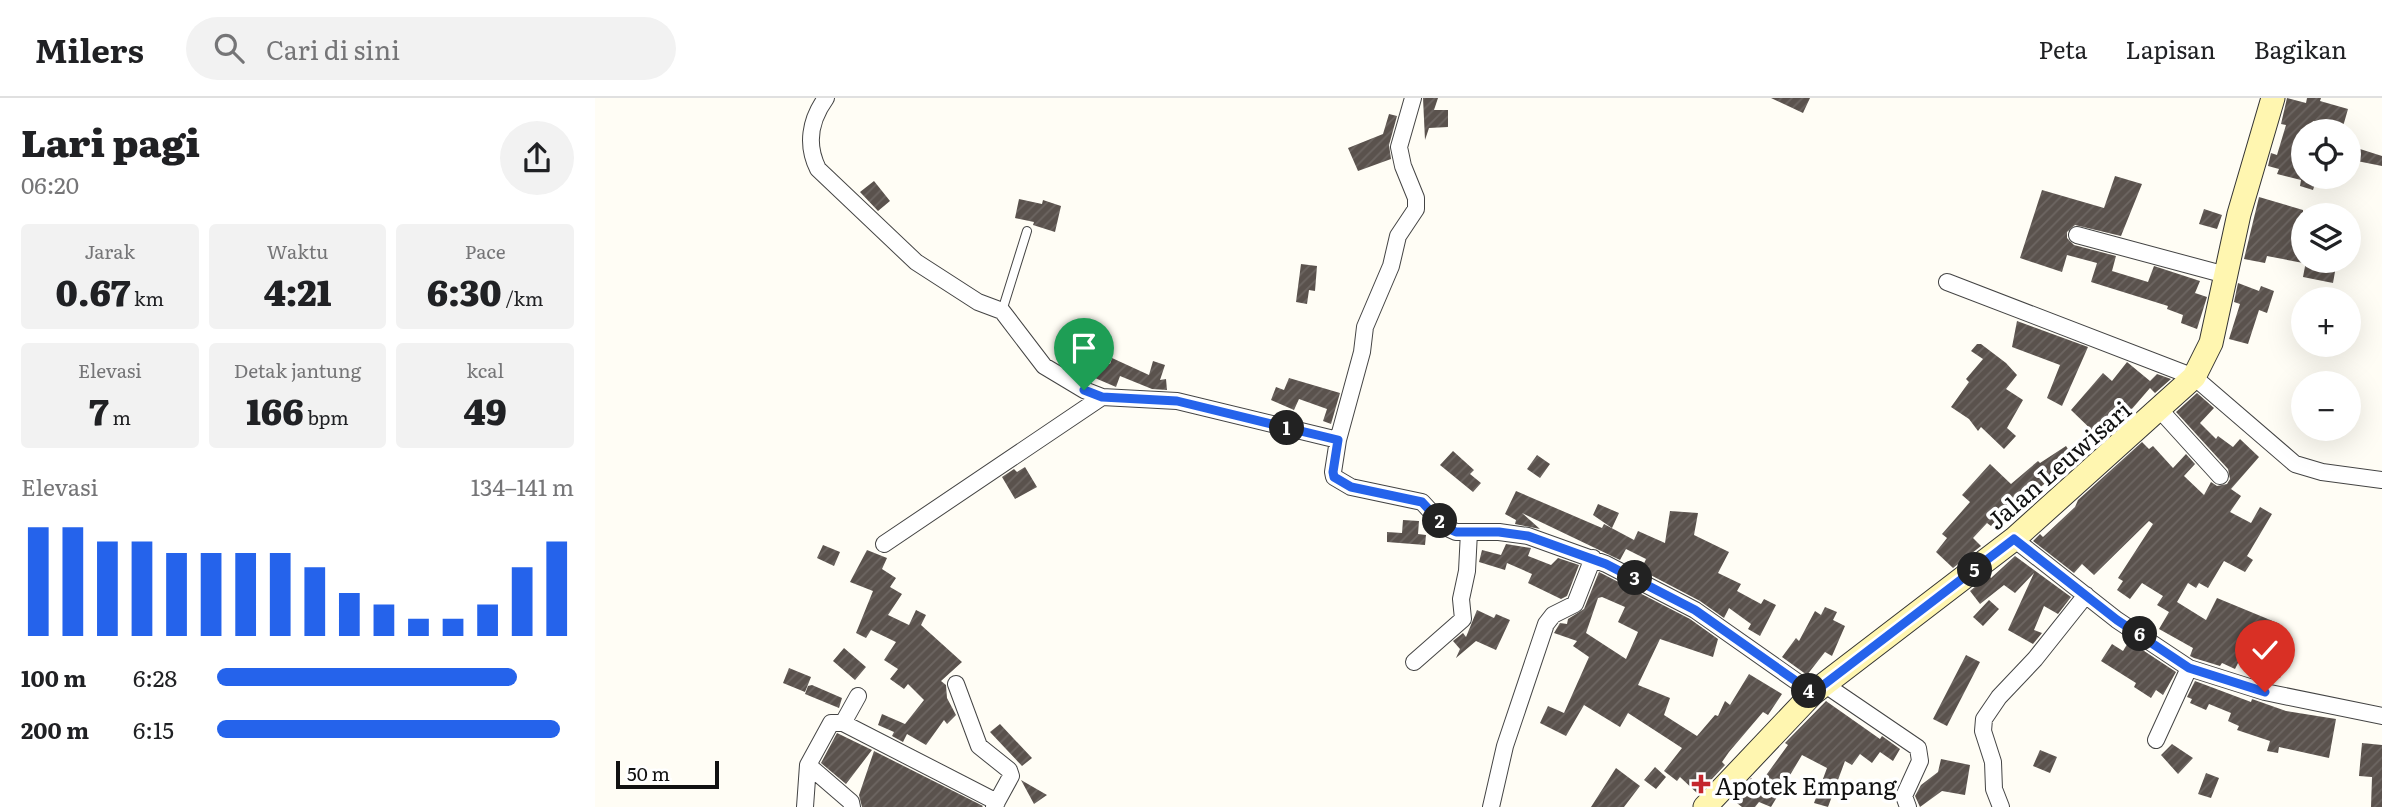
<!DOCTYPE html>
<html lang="id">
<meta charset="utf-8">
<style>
:root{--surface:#fff;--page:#f2f2f2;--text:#202124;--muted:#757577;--line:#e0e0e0;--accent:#2563eb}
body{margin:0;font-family:Literata,serif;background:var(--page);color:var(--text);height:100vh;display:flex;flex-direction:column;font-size:26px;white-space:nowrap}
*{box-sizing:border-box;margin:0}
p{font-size:23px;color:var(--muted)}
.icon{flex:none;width:38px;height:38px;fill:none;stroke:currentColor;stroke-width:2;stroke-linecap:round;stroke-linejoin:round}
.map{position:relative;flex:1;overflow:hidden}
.sheet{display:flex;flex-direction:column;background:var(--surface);width:595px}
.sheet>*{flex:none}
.fabs{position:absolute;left:1696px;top:21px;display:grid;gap:14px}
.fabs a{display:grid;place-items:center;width:70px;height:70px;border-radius:50%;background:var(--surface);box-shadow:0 7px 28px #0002;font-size:35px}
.scale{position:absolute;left:21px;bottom:18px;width:103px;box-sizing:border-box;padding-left:7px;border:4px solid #111;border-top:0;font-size:19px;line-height:24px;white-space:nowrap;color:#111;-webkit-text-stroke:5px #fff;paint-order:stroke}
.pin{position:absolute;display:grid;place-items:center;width:60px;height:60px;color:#fff;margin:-72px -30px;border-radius:50% 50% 50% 0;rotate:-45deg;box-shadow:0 0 7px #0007}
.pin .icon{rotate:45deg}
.km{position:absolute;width:35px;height:35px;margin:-18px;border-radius:50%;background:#222;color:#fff;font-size:19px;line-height:35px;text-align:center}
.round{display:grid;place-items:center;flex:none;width:74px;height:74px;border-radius:37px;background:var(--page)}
.overview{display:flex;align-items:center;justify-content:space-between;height:119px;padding:0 21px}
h1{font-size:38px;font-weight:800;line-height:52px}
.stats{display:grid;grid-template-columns:repeat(3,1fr);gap:10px;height:119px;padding:7px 21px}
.stats div{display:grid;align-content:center;border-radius:7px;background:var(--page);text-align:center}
.stats b{font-size:35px;font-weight:800}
.stats small{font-size:19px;font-weight:400}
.stats p{font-size:19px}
.chart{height:196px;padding:14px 21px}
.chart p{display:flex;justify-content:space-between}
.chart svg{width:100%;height:126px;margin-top:7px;stroke:var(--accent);stroke-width:6}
ul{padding:0 21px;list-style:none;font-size:23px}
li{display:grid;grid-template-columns:112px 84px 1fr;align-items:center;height:52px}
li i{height:18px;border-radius:9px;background:var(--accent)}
header{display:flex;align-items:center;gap:42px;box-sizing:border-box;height:98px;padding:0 35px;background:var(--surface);border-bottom:2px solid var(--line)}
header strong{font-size:33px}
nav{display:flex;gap:38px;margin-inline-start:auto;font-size:24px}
.search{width:490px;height:63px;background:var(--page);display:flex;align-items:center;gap:18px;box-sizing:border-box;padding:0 24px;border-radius:38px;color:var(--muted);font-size:26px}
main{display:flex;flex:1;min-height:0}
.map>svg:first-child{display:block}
.building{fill:url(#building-hatch);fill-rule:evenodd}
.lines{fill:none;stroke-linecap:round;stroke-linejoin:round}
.lane-casing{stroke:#444;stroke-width:10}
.street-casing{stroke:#444;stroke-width:18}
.secondary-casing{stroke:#333;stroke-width:25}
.lane{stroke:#fff;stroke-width:8}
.street{stroke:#fff;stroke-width:16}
.secondary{stroke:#fff6b0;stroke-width:23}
.route-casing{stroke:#fff;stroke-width:14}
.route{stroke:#2563eb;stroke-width:9}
.poi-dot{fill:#c4262e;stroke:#fff;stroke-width:2.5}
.labels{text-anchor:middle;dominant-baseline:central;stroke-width:7;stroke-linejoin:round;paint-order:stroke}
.street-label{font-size:24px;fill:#111;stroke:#fff}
.poi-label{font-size:24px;fill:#111;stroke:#fff;text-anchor:start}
</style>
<header>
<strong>Milers</strong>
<div class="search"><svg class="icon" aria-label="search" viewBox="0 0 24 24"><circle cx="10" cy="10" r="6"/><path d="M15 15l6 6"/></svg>Cari di sini</div>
<nav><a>Peta</a><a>Lapisan</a><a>Bagikan</a></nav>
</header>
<main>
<section class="sheet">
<div class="overview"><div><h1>Lari pagi</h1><p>06:20</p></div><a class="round"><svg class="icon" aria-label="share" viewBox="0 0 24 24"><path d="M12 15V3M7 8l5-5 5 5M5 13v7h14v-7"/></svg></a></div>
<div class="stats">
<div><p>Jarak</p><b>0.67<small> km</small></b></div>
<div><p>Waktu</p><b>4:21</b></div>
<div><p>Pace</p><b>6:30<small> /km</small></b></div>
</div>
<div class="stats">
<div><p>Elevasi</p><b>7<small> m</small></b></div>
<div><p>Detak jantung</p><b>166<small> bpm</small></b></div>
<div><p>kcal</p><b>49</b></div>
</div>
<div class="chart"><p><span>Elevasi</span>134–141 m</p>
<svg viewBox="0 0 160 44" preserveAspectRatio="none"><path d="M5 44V6M15 44V6M25 44V11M35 44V11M45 44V15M55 44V15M65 44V15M75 44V15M85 44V20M95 44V29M105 44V33M115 44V38M125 44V38M135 44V33M145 44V20M155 44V11"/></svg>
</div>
<ul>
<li><b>100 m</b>6:28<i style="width:84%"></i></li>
<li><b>200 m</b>6:15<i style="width:96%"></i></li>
</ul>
</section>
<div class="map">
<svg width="1787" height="709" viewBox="0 0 1787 709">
<defs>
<pattern id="building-hatch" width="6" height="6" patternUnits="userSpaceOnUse" patternTransform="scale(1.75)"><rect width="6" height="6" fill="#5a524d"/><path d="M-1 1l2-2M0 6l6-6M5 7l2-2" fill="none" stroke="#6d6662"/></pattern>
</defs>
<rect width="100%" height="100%" fill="#fffdf5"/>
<!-- building -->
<path class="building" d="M828,0h15l-4,12h14v17l-19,1 -4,12z
M1176,0h39l-7,15z
M1692,0l19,5 1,-5h14l-1,3 28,8 -6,21 -29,-9 -3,10h-8l1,46h14l-4,13 -13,-4 1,-6 -24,-6 2,-5 -11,-3 3,-13 6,2 9,-30 -5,-1z
M794,16l8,2 -8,29 2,14 -33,12 -10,-23 35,-14z
M1765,51l22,7v10l-25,-5z
M1520,78l27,8 -21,52 -46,-11 -8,7v6l7,7 42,11 -4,15 36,11 6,-16 46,15 -5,12 12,4 -10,32 -16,-6 2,-8 -16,-6 1,-3 -77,-24 6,-19 -30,-8 -5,17 -42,-14 22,-68 62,18z
M279,83l16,20 -12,10 -18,-19z
M1664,99l44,13v53l-36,-7 -2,7 -21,-4z
M424,101l23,5 1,-4 18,6 -6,26 -22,-7 1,-3 -19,-4z
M1609,111l18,6 -5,14 -18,-5z
M1711,163l30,5 -3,17 -30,-6z
M706,166l16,2 -2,25 -6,-1 -2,14 -11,-2z
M1643,185l21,8 2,-5 13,5 -7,22 -8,-3 -11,34 -19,-5 11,-35 -6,-2z
M1422,223l71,26 -26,59 -15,-8 13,-33 -48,-18z
M1382,246h4l25,19 11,12 -11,14 17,11 -16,28 9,8 -12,13 -23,-22 -3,4 -9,-12 -18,-12 18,-25 -3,-3 17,-20 -12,-8z
M468,256l17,7 2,-5 28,8 2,-6 37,17 4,-14 12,4 -5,15 6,-1 1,11 -15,-1 -32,-13 -4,11 -56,-24z
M1532,264l23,19 7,-7 14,5 -16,14 -5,-5 -25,29 2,2 -10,8 -5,-4 -13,14 -28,-27 32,-37 9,8z
M694,280l51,15 -9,31 -8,-3 4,-12 -28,-10 -5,11 -23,-10 5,-13 8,3z
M1602,295l17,15 -14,15 16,16 2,-3 15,11 7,-8 19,18 -28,32 10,7 -11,16 21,11 9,-16 12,7 -25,42 6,4 -8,12 -21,-11 -16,27 -9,-5 -3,5 -8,-5 -11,19 29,18 11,-22 63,26 -7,22 4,2 -3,6 13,5 -7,19 -6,-2 -2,7 -13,-4 2,-7 -23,-9 -3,6 -13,-6 -2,3 -26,-8 -4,-2 3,-8 -34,-19 10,-17 -12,-7 6,-9 -21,-13 -12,16 -13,-9 6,-9 -5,-3 35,-54 -4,-3 -55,54 -12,-11 -8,9 -41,-32 7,-7 3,3 32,-30 3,-7 64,-58 7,7 4,-3 20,22 13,-14 9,10 -11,12 20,19 7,-13 6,4 10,-2 3,-5 -2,-10 -52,-57z
M1471,348l11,17 -21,11 -32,27 -5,-7 -28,32 -4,-3 -14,15 8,8 -28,22 -17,-16 11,-14 -5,-4 28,-32 -8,-7 28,-31 21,20 27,-23 2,2z
M858,353l21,19 -4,4 11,9 -8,9 -33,-27z
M942,357l13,9 -10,14 -13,-9z
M430,369l12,20 -22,12 -13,-22 12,-8 3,3z
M921,393l86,37 2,-4 30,16 4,-9 27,12 5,-32 28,2 -4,22 35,17 -11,21 23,11 -4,7 24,13 3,-5 12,6 -16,31 -12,-7 3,-5 -22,-16 -5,10 -24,-17 -59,-31 5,-11 -20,-10 -6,11 -98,-47 18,16 -25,-5 1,-4 -11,-6z
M1003,406l21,9 -7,15 -19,-13z
M808,422l16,1 -1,13 8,1 -1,10 -38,-3v-10l15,1z
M911,446l25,4 -3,8 23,9 7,-7 21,7 -12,31 -6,3 -33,-16 4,-9 -25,-11 -2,7 -26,-8 3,-12 19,5z
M228,447l17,7 -6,14 -17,-8z
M272,452l20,8 -5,11 14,9 -6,9 12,7 -14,21 21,10 7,-15 10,5 -5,10 41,37 -21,19 5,4 1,13 9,17 -9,9 -3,-4 -18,25 -19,-11 -4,8 -11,-6 2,-4 -16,-7 4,-11 23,10 19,-24 -16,-16 -4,5 -14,-10 8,-10 -14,-9 12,-18 -25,-12 -5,8 -10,-5 17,-42 -23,-9z
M1420,458l56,41 -13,17 -14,-8 -10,24 8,3 -9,11 -25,-14 26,-57 -19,20 -11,-8 -24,19 -10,-13 19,-16 2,3z
M1004,474l91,47 28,20 -5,18 -53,-18 -22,46 32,13 -6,17 33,21 18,-21 3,1 7,-15 5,4 19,-31 33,20 -14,21 -5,-3 -34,40 -7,10 3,3 -27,29 -18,-17 -3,4 -13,-10 18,-23 -54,-35 -8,14 -36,-22 -18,31 -26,-13 8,-17 16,7 25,-56 -16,-11 4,-5 -23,-8 6,-10 7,1 1,-5 16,-10zM1007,499l23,10 -7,15 20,10 -12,27 -40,-26 12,-35z
M1394,502l10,9 -16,17 -10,-9z
M1230,509l12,5 -4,8 12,6 -13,30 -7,-4 -18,23 -25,-18 14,-19 3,3 16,-30 6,4z
M882,512l17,8 2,-4 14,6 -14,30 -20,-9 -20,17 4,-9 -7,-8 10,-8 3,4z
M1534,543l47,31 -13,23 -7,-5 -5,8 -17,-11 2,-4 -35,-22 11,-17 11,7z
M249,550l22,19 -11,13 -22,-19z
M1371,557l14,7 -33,64 -14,-7z
M194,570l22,9 -6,15 -22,-9z
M1600,583l56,21 1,-3 34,12 50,8 -7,39 -50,-11 -1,6 -11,-2 3,-10 -33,-11 2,-4 -11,-5 3,-8 -22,-9 -3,6 -16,-7 2,-4 -5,-2z
M217,587l30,13 -3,10 -34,-14 3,-8z
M1231,603l54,38 2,-3 18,13 -7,12 -13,-9 -8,11 -12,-9 -8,11 -7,-4 -17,46 -14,-4 13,-35 -25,-13 -31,52 -12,-5 -4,5h-13l-9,-7 18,-22 8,7 29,-40 -3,-2z
M405,626l32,34 -10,8 -32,-34z
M242,635l35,17 -26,34 -25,-21z
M1767,645l20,2v62h-11l1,-30 -13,-1z
M1577,646l21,14 -15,16 -17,-19z
M1445,652l17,7 -7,16 -17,-7z
M279,653l109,55 -1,1h-120l-3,-12z
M1346,661l29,6 -5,30 -23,-4 -22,16 -5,-11 6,-11 17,-13z
M1060,669l11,10 -10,12 -12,-9z
M1021,670l24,18 -16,21h-33z
M1611,675l13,5 -8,20 -13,-4z
M426,682l26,15 -13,9z"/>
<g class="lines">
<defs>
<path id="lane" d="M407,213l25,-80"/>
<path id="street" d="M231,0c-16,22 -20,47 -8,71l98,93 62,40 24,9 42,55 40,24 18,7 75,4 161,39 -5,32 1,5 17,10 71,15 23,25 11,5h43l29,4 78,28 89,46 118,83
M1482,137l149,40
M1352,184l247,95 101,87 27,8 60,8
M1565,312l60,66
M743,342l24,-88 3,-25 26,-61 7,-30 18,-27v-11l-13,-32 -4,-19 14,-49
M1419,441l103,81 72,48 76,24 117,24
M289,446l218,-147
M819,564l49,-43 -2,-20 6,-28 2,-39
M361,586l23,62 30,24 2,6 -17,31
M1229,586l94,64 2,13 -16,35 4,11
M263,598l-15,27 154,79
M248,625h-12l-23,42 43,37 1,5
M1561,642l33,-72
M210,709l3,-42
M896,709l14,-61 41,-122 7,-9 22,-11 18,-46
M1406,709l-7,-18 -1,-27 -10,-31 1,-12 15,-22 36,-38 51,-64"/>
<path id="secondary" d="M1110,709l108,-114 201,-154 180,-162 17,-34 28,-129 34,-116"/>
</defs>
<!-- lane casing -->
<use href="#lane" class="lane-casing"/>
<!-- street casing -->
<use href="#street" class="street-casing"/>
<!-- secondary casing -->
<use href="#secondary" class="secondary-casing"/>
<!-- lane -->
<use href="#lane" class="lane"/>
<!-- street -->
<use href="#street" class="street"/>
<!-- secondary -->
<use href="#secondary" class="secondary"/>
</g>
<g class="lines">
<defs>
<path id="route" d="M489,292l18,7 75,4 161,39 -5,32 1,5 17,10 71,15 23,25 11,5h43l29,4 78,28 89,46 118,83 201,-154 103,81 72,48 76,24"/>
</defs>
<!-- route casing -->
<use href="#route" class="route-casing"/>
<!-- route -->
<use href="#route" class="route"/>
</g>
<!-- markers -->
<path class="poi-dot" d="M1102.5 675.5h7v7h7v7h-7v7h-7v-7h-7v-7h7z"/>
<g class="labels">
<!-- street labels -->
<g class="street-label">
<text transform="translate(1463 366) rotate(-41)">Jalan Leuwisari</text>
</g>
<!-- poi labels -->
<g class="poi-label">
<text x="1120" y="686">Apotek Empang</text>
</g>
</g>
</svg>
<div class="fabs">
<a><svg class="icon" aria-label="locate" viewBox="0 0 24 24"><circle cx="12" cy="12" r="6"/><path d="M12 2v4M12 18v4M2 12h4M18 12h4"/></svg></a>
<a><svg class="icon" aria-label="layers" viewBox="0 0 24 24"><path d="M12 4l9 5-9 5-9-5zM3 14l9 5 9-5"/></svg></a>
<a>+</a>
<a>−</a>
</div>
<div class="scale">50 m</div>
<div class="pin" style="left:489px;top:292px;background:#1e9e55"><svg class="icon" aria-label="arrive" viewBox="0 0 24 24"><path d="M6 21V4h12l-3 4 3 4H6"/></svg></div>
<div class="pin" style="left:1670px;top:594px;background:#d93025"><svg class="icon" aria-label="check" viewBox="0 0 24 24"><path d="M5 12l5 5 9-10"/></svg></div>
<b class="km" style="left:692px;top:330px">1</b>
<b class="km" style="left:845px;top:423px">2</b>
<b class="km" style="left:1040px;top:480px">3</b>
<b class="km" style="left:1214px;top:593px">4</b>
<b class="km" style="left:1380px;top:472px">5</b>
<b class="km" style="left:1545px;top:536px">6</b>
</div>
</main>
